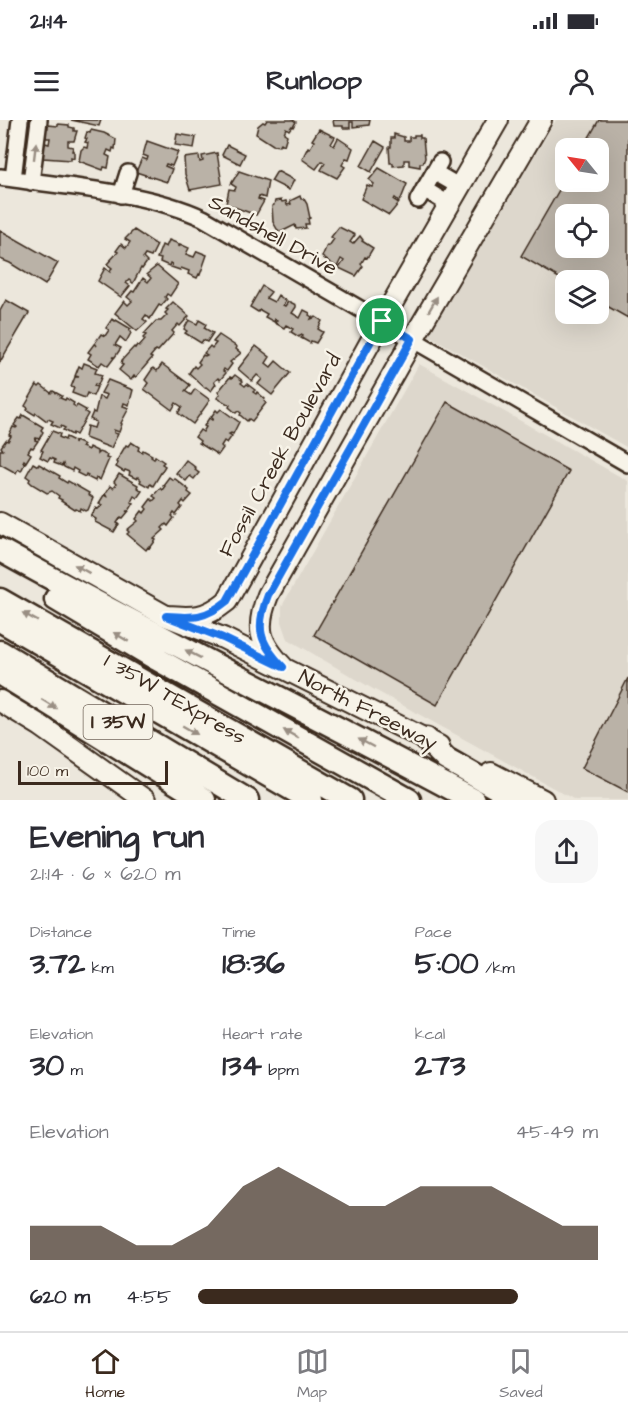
<!DOCTYPE html>
<meta charset="utf-8">
<style>
:root{--surface:#fff;--page:#f7f7f7;--text:#2b2b33;--muted:#7c7c81;--line:#e1e1e2;--accent:#3b2a1e}
body{margin:0;font-family:"Architects Daughter",sans-serif;background:var(--page);color:var(--text);height:100vh;display:flex;flex-direction:column;font-size:22px;white-space:nowrap}
*{box-sizing:border-box;margin:0}
p{font-size:20px;color:var(--muted)}
.icon{flex:none;width:33px;height:33px;fill:none;stroke:currentColor;stroke-width:2;stroke-linecap:round;stroke-linejoin:round}
.map{position:relative;height:680px;overflow:hidden}
.drawer{display:flex;flex-direction:column;background:var(--surface);flex:1}
.drawer>*{flex:none}
.needle{width:39px;rotate:300deg}
.buttons{position:absolute;left:555px;top:18px;display:grid;gap:12px}
.buttons a{display:grid;place-items:center;width:54px;height:54px;border-radius:12px;background:var(--surface);box-shadow:0 6px 24px #0002;font-size:30px}
.scale{position:absolute;left:18px;bottom:15px;width:150px;box-sizing:border-box;padding-left:6px;border:3px solid #3b2a1e;border-top:0;font-size:16px;line-height:21px;white-space:nowrap;color:#3b2a1e;-webkit-text-stroke:4px #f7f3e8;paint-order:stroke}
.pin{position:absolute;display:grid;place-items:center;width:51px;height:51px;color:#fff;margin:-26px;border:3px solid #fff;border-radius:50%;box-shadow:0 2px 6px #0007}
.round{display:grid;place-items:center;flex:none;width:63px;height:63px;border-radius:18px;background:var(--page)}
.overview{display:flex;align-items:center;justify-content:space-between;height:102px;padding:0 30px}
h1{font-size:33px;font-weight:700;line-height:45px}
.stats{display:grid;grid-template-columns:repeat(3,1fr);gap:9px;height:102px;padding:6px 30px}
.stats div{display:grid;align-content:center}
.stats b{font-size:30px;font-weight:700}
.stats small{font-size:16px;font-weight:400}
.stats p{font-size:16px}
.chart{height:168px;padding:12px 30px}
.chart p{display:flex;justify-content:space-between}
.chart svg{width:100%;height:108px;margin-top:6px;fill:var(--accent);opacity:.7}
ul{padding:0 30px;list-style:none;font-size:20px}
li{display:grid;grid-template-columns:96px 72px 1fr;align-items:center;height:45px}
li i{height:15px;border-radius:8px;background:var(--accent)}
.status{display:flex;justify-content:space-between;align-items:center;height:42px;padding:0 30px;background:var(--surface);direction:ltr}
.status svg{height:16px;fill:currentColor}
header{display:flex;justify-content:space-between;align-items:center;height:78px;padding:0 30px;background:var(--surface);font-size:27px;font-weight:700}
.tabs{display:flex;justify-content:space-around;align-items:center;height:84px;border-top:2px solid var(--line);background:var(--surface);font-size:16px;color:var(--muted)}
.tabs a{display:grid;justify-items:center;gap:3px}
.tabs .on{color:var(--accent)}
.map>svg:first-child{display:block}
.built{fill:#ddd7cc;fill-rule:evenodd}
.building{fill:#bab2a7;stroke:#3b2a1e;stroke-width:1.5;fill-rule:evenodd}
.lines{fill:none;stroke-linecap:round;stroke-linejoin:round}
.minor-casing{stroke:#3b2a1e;stroke-width:20}
.major-casing{stroke:#3b2a1e;stroke-width:24}
.highway-casing{stroke:#3b2a1e;stroke-width:27}
.minor{stroke:#f7f3e8;stroke-width:15}
.major{stroke:#f7f3e8;stroke-width:20}
.highway{stroke:#f7f3e8;stroke-width:22}
.oneway{fill:#998e83}
.route-casing{stroke:#fff;stroke-width:12}
.route{stroke:#1a73e8;stroke-width:8}
.labels{text-anchor:middle;dominant-baseline:central;stroke-width:5;stroke-linejoin:round;paint-order:stroke}
.shield{fill:#f7f3e8;stroke:#73665b;stroke-width:1.5}
.shield-label{font-size:20px;font-weight:bold;fill:#3b2a1e}
.street-label{font-size:21px;fill:#3b2a1e;stroke:#f7f3e8}
</style>
<div class="status"><b>21:14</b><svg viewBox="0 0 49 12"><path d="M0 12V9h3v3zM5 12V6h3v6zM10 12V3h3v9zM15 12V0h3v12zM26 1h20v11H26zM47 4h2v5h-2z"/></svg></div>
<header><svg class="icon" aria-label="menu" viewBox="0 0 24 24"><path d="M4 6h16M4 12h16M4 18h16"/></svg>Runloop<svg class="icon" aria-label="person" viewBox="0 0 24 24"><circle cx="12" cy="8" r="4"/><path d="M4 21q1-7 8-7t8 7"/></svg></header>
<div class="map">
<svg width="628" height="680" viewBox="0 0 628 680">
<rect width="100%" height="100%" fill="#ece7dc"/>
<filter id="ink" filterUnits="userSpaceOnUse"><feTurbulence type="fractalNoise" baseFrequency=".0167" numOctaves="2"/><feDisplacementMap in="SourceGraphic" scale="12" xChannelSelector="R" yChannelSelector="G"/><feConvolveMatrix kernelMatrix="1 2 1 2 8 2 1 2 1" color-interpolation-filters="sRGB"/></filter>
<g filter="url(#ink)">
<!-- built -->
<path class="built" d="M556,0h72v328l-200,-113zM566,28h32v34h-32zM566,94h32v34h-32zM566,160h32v34h-32z
M419,244l209,117v319h-53l-202,-111 -85,-50 -6,-17v-16z"/>
<!-- building -->
<path class="building" d="M71,0h30l-2,6z
M267,0h26l3,2 -3,5 -1,-1 -3,4 -3,-2 -2,5 3,2 -3,10 -3,-2 -2,3 -6,-1 -17,-11 2,-8 5,-4 2,1z
M333,0h37l-1,5 -16,2v-5h-3v6h-7v-2h-9z
M599,0h29v198l-30,-17v-21l-32,2 -45,-26 45,-78v4h32v-34h-15zM566,94h32v34h-32z
M58,4l11,1v2l5,1v3h3l-3,10h-6v5l5,1 -1,4h2v7l-3,-1v3l-28,-2 -1,-10h2l1,-5 4,1 1,-6h-4l-1,-10h3v-3l10,1z
M319,9l16,8 -4,7 3,2 4,-8 15,10 -4,11 -3,-1 -4,7 3,2 -8,11 -16,-8 4,-7 -3,-2 -6,8 -14,-10 6,-12 2,1 4,-7 -2,-1z
M91,10l13,3 12,6 -1,10 -2,-1 -1,4 -4,-2 -2,5 4,2 -2,11 -4,-1 -1,3 -24,-9 2,-11 3,-3 3,1 1,-5 -3,-1 2,-3 -2,-1 2,-6 3,1z
M177,14l19,3 -2,11 -19,-3z
M394,14l10,3v4h5v-4h5v-2h6v3h3l2,20 -2,5h-3v4l-11,-2v-5h-5v5l-11,1v-3h-3l-1,-16h2v-9h3z
M147,21l31,11 -6,14 -6,-2 -1,2 7,3 -5,13 -31,-10 6,-14 5,2 1,-3 -5,-2z
M375,21l10,6 -14,25 -10,-6z
M227,25l18,9 -5,10 -18,-9z
M217,33l5,31 -32,6 -5,-16 -1,-16 15,-2 1,6 3,-1 -1,-5z
M379,48l28,16 -6,15 -2,2 -4,-3 -1,2 5,3 -10,12 -28,-16 6,-14 5,2 2,-3 -5,-4z
M239,51l29,10 -3,17 -6,-2 -1,3 6,2 -8,14 -30,-11 3,-15 6,1 1,-3 -5,-3z
M277,51l17,9 -5,10 -18,-9z
M300,76l1,3h3l3,5 3,14 -2,1 1,5h-4l1,4 -10,1 -1,-4 -14,7 -4,-3 -4,-7 -1,-16 2,-1 1,-4 6,-1 1,2 4,-1 1,4 4,-1 -1,-3z
M339,107l16,8 -5,7 3,2 7,-8 3,4 -1,1 11,7 -6,10 -2,-1 -4,7 2,2 -7,10 -17,-8 5,-7 -3,-2 -4,8 -15,-10 5,-12 2,1 5,-7 -3,-2z
M0,110l58,33 -13,22 -35,-22 -10,-4z
M134,110l23,15 -6,12 -6,-2 -2,3 4,4 -5,7 -1,-1 -8,15 -4,-3 -3,3 4,3 -9,11 -23,-16 7,-13 5,4 2,-4 -5,-4 11,-12 -2,-1 5,-7 5,4 4,-6 -5,-3z
M169,120l10,4v3l1,-3 9,4 -3,6 8,3 3,-6 10,4 -7,20 -1,-1 -2,4 -9,-4 1,-3 -8,-3 -1,2 -9,-3 1,-3 -2,-1 -1,3 -9,-4 1,-3 -4,-1 5,-13 4,2z
M157,146l21,18 -8,12 -3,-2 -2,3 2,2 -6,7 -2,-1 -9,14 -4,-4 -3,4 4,3 -10,9 -22,-18 9,-12 4,4 4,-4 -5,-4 5,-6 2,1 9,-14 5,4 3,-4 -4,-4z
M262,166l9,6 -5,6 8,4 4,-7 8,6 -3,4 2,1 3,-4h2l6,3v2l-4,6 8,5 4,-8 6,3 -1,2 3,2 -1,2 5,-2 6,4 -4,8 5,3 -7,11 -5,-2 -1,2 -9,-5 2,-2 -2,-1 -2,2 -8,-5 2,-3 -7,-4 -2,3 -9,-5 2,-3 -2,-1 -1,3 -9,-5 2,-3 -7,-4 -2,2 -8,-5z
M6,180l23,13 -29,49v-51z
M173,182l16,14 -9,10 -2,-2 -6,7 2,2 -16,18 -2,-1 -6,7 2,1 -16,19 -2,-1 -3,4 -12,-10 4,-5 -2,-1 1,-4 12,-13 1,1 2,-3 2,2 6,-7 -2,-2 3,-3 -2,-1 12,-13h5l6,-6 -2,-2 3,-3 -2,-1z
M112,199l3,2 1,-1 15,9 -2,2 2,2 -5,9 -6,-5 -5,8 6,3 -6,9h-3l2,1 -6,8 -6,-4 -3,4 -11,-7 3,-5 -3,-2 6,-8 3,2 -2,-3 6,-9 4,2 4,-6 -3,-2z
M189,200l8,4 2,-4 7,4 -2,4 9,5 -6,9 -4,-2 -2,3 -16,-10 2,-2 -3,-2z
M219,215l18,12 -1,2 5,4 -11,9 2,2 -5,7 -3,-2 -1,2 3,2 -6,7 -2,-2 -4,4 2,2 -5,7 -5,-4 -1,1 -16,-15 5,-7 2,2 4,-4 -2,-2 5,-7 2,1 2,-1 -3,-2 6,-7 2,2 4,-5 -3,-1z
M256,226l14,11 -4,6 5,4 5,-6 14,12 -18,22 -14,-11 4,-5 -5,-4 -5,6 -14,-12z
M84,243l13,5 -2,5 7,2 -4,10 -3,-1 -1,2 3,1 -4,9 -6,-3 -2,5 -13,-5 2,-5 -3,-1 4,-10h4l-4,-1 4,-10 3,2z
M162,244l28,21 -5,6 6,4 4,-6 15,11 -17,24 -15,-11 4,-6 -6,-4 -4,7 -28,-21 4,-6 -3,-3 8,-12 4,3z
M235,255l8,6 -2,2 4,3 2,-2 8,6 -2,2 3,2 1,-2 8,7 -1,2 2,2 -14,18 -3,-2 -2,2 -7,-6 1,-2 -3,-2 -2,2 -7,-6 1,-2 -13,-7 3,-4 -2,-2 12,-15 2,1z
M108,260l25,10 -4,15 -5,-2 -1,3 6,2 -8,15 1,1 -3,8 -5,-2v3l4,1 -7,14 -26,-10 2,-12 7,2 2,-6 -6,-3 3,-7 2,1 4,-17 6,3 2,-4 -6,-2z
M37,265l2,2 2,-2 10,8 2,-2 9,5 -2,2 5,2 1,-2 8,5 -1,2 3,2 1,-2 9,5 -1,2 3,2 -12,21 -3,-2 -1,2 -9,-5 2,-2 -4,-2 -1,2 -9,-4 2,-3 -5,-2 -1,2 -11,-8 -1,2 -8,-5 1,-2 -3,-2z
M447,282l122,69 -132,234 -123,-70z
M221,289l18,13 -6,12 -2,-1 -2,1 3,2 -5,7 -3,-2 -3,5 2,2 -5,7 -19,-12 1,-2 -5,-4 5,-7 3,2 3,-5 -2,-1 5,-8 3,2 1,-1 -2,-2 5,-7 2,2z
M23,295l20,12 -2,3 2,2 -4,7 -3,-1 -1,2 3,1 -5,7 -2,-1 -3,5 3,2 -5,8 -2,-2 -1,2 2,1 -4,8 -3,-2 -2,4 -16,-9v-14h3l-2,-3 5,-7 2,1 3,-5 -2,-1 4,-8 3,1 1,-1 -3,-2 5,-7 2,1z
M52,311l8,3 -1,3 6,3 1,-3 8,4v3l1,-3 9,4 -2,2 6,3 1,-3 8,4v3l2,-2 8,3 -1,3 3,1 -9,21 -4,-2 -1,3 -8,-4 1,-2 -2,-1 -1,3 -8,-4 1,-2 -5,-3 -1,3 -8,-4 -1,-3 -1,2 -8,-3 1,-3 -5,-2 -2,3 -8,-4 3,-6 -2,-1z
M131,322l8,5 -1,3 4,2 1,-2 9,5 -1,2 3,2 1,-3 9,6 -2,2 3,2 -12,20 -3,-2 -1,3 -9,-5 1,-2 -3,-3 -1,2 -8,-4 1,-3 -5,-2 -1,2 -8,-5 2,-4 -2,-1 10,-17 2,1z
M186,340l10,8 -1,2 4,3 -5,6 -4,-3 -4,5 -10,-8z
M33,343l5,3 1,-2 21,12 -1,2 8,5 1,-2 21,12 -1,2 5,3 -5,12 -2,1 -5,-3 -1,3 -4,-2 -1,1 -14,-9 1,-1 -4,-2 1,-2 -7,-5 -5,2 -15,-9 -3,-3 1,-2 -4,-3z
M119,354l19,11 -1,2 5,4 -5,7 -3,-2 -3,6 3,1 -5,8h-3l2,1 -5,6 -2,-1 -4,6 2,1 -5,8 -19,-10 1,-3 -5,-3 5,-8 2,1 4,-4 -3,-2 5,-8 3,2 -2,-3 5,-8 3,2 3,-4 -2,-2z
M169,357l4,3 1,-2 15,12 -1,2 4,3 -7,8 -2,-2 -3,4 2,2 -6,8 -2,-2 -2,3 2,2 -6,8 -2,-2 -4,4 2,2 -10,9 2,1 -6,8 -2,-1 -2,3 -19,-16 2,-2 -2,-2 11,-9 -2,-2 6,-8 2,2 3,-4 -2,-2 6,-8 2,2 3,-3 -3,-2 7,-8 2,2 3,-4 -2,-1z
M628,558v114l-46,-24z"/>
<g class="lines">
<defs>
<path id="minor" d="M434,52l26,15
M0,57c64,10 145,14 203,41l425,246
M13,59l7,-59
M31,62l8,-62
M424,69l26,16
M121,75l7,-22
M418,80l22,-38"/>
<path id="major" d="M0,403l166,93 57,22 216,108
M166,496c27,2 39,3 61,-15l155,-280 116,-201
M283,547c-24,-25 -28,-39 -15,-72l145,-256 128,-219
M0,581l41,25 104,74
M491,653l52,27"/>
<path id="highway" d="M0,430c156,87 316,165 473,250
M56,479l101,60 252,141
M0,480l350,200
M0,500l311,180
M0,532l247,148
M0,553l204,127
M426,619l20,20 72,41"/>
</defs>
<!-- minor casing -->
<use href="#minor" class="minor-casing"/>
<!-- major casing -->
<use href="#major" class="major-casing"/>
<!-- highway casing -->
<use href="#highway" class="highway-casing"/>
<!-- minor -->
<use href="#minor" class="minor"/>
<!-- major -->
<use href="#major" class="major"/>
<!-- highway -->
<use href="#highway" class="highway"/>
</g>
<!-- one-way arrows -->
<defs><path id="oneway-solid" d="M-6-.8H1V-3.2L6.5 0L1 3.2V.8H-6Z" transform="scale(1.5)"/></defs>
<g class="oneway">
<use href="#oneway-solid" transform="translate(35 31) rotate(-83)"/>
<use href="#oneway-solid" transform="translate(433 184) rotate(-60)"/>
<use href="#oneway-solid" transform="translate(82 449) rotate(-151)"/>
<use href="#oneway-solid" transform="translate(30 497) rotate(-151)"/>
<use href="#oneway-solid" transform="translate(121 517) rotate(-149)"/>
<use href="#oneway-solid" transform="translate(193 534) rotate(-153)"/>
<use href="#oneway-solid" transform="translate(49 584) rotate(32)"/>
<use href="#oneway-solid" transform="translate(190 610) rotate(30)"/>
<use href="#oneway-solid" transform="translate(291 614) rotate(-151)"/>
<use href="#oneway-solid" transform="translate(366 623) rotate(-152)"/>
</g>
</g>
<g class="lines" filter="url(#ink)">
<defs>
<path id="route" d="M382,201l30,18 -144,256c-13,33 -9,47 15,72l-60,-29 -57,-22c27,2 39,3 61,-15z"/>
</defs>
<!-- route casing -->
<use href="#route" class="route-casing"/>
<!-- route -->
<use href="#route" class="route"/>
</g>
<g class="labels">
<!-- shield labels -->
<rect class="shield" x="83.5" y="585" width="69" height="34" rx="4.5"/>
<g class="shield-label">
<text x="118" y="602">I 35W</text>
</g>
<!-- street labels -->
<g class="street-label">
<text transform="translate(273 115) rotate(29)">Sandshell Drive</text>
<text transform="translate(280 335) rotate(-61)">Fossil Creek Boulevard</text>
<text transform="translate(175 579) rotate(30)">I 35W TEXpress</text>
<text transform="translate(368 590) rotate(27)">North Freeway</text>
</g>
</g>
</svg>
<div class="buttons">
<a><svg class="needle" viewBox="-14 -14 28 28"><path d="M0-13l5 13h-10z" fill="#e53935"/><path d="M0 13l5-13h-10z" fill="#7c7c81"/></svg></a>
<a><svg class="icon" aria-label="locate" viewBox="0 0 24 24"><circle cx="12" cy="12" r="6"/><path d="M12 2v4M12 18v4M2 12h4M18 12h4"/></svg></a>
<a><svg class="icon" aria-label="layers" viewBox="0 0 24 24"><path d="M12 4l9 5-9 5-9-5zM3 14l9 5 9-5"/></svg></a>
</div>
<div class="scale">100 m</div>
<div class="pin" style="left:382px;top:201px;background:#1e9e55"><svg class="icon" aria-label="arrive" viewBox="0 0 24 24"><path d="M6 21V4h12l-3 4 3 4H6"/></svg></div>
</div>
<section class="drawer">
<div class="overview"><div><h1>Evening run</h1><p>21:14 · 6 × 620 m</p></div><a class="round"><svg class="icon" aria-label="share" viewBox="0 0 24 24"><path d="M12 15V3M7 8l5-5 5 5M5 13v7h14v-7"/></svg></a></div>
<div class="stats">
<div><p>Distance</p><b>3.72<small> km</small></b></div>
<div><p>Time</p><b>18:36</b></div>
<div><p>Pace</p><b>5:00<small> /km</small></b></div>
</div>
<div class="stats">
<div><p>Elevation</p><b>30<small> m</small></b></div>
<div><p>Heart rate</p><b>134<small> bpm</small></b></div>
<div><p>kcal</p><b>273</b></div>
</div>
<div class="chart"><p><span>Elevation</span>45–49 m</p>
<svg viewBox="0 0 160 44" preserveAspectRatio="none"><path d="M0 44V30L10 30L20 30L30 38L40 38L50 30L60 14L70 6L80 14L90 22L100 22L110 14L120 14L130 14L140 22L150 30L160 30V44z"/></svg>
</div>
<ul>
<li><b>620 m</b>4:55<i style="width:80%"></i></li>
</ul>
</section>
<nav class="tabs">
<a class="on"><svg class="icon" aria-label="home" viewBox="0 0 24 24"><path d="M3 11l9-7 9 7M6 9v11h12V9"/></svg>Home</a>
<a><svg class="icon" aria-label="map" viewBox="0 0 24 24"><path d="M3 6l6-2 6 2 6-2v14l-6 2-6-2-6 2zM9 4v14M15 6v14"/></svg>Map</a>
<a><svg class="icon" aria-label="saved" viewBox="0 0 24 24"><path d="M7 4h10v16l-5-4-5 4z"/></svg>Saved</a>
</nav>
